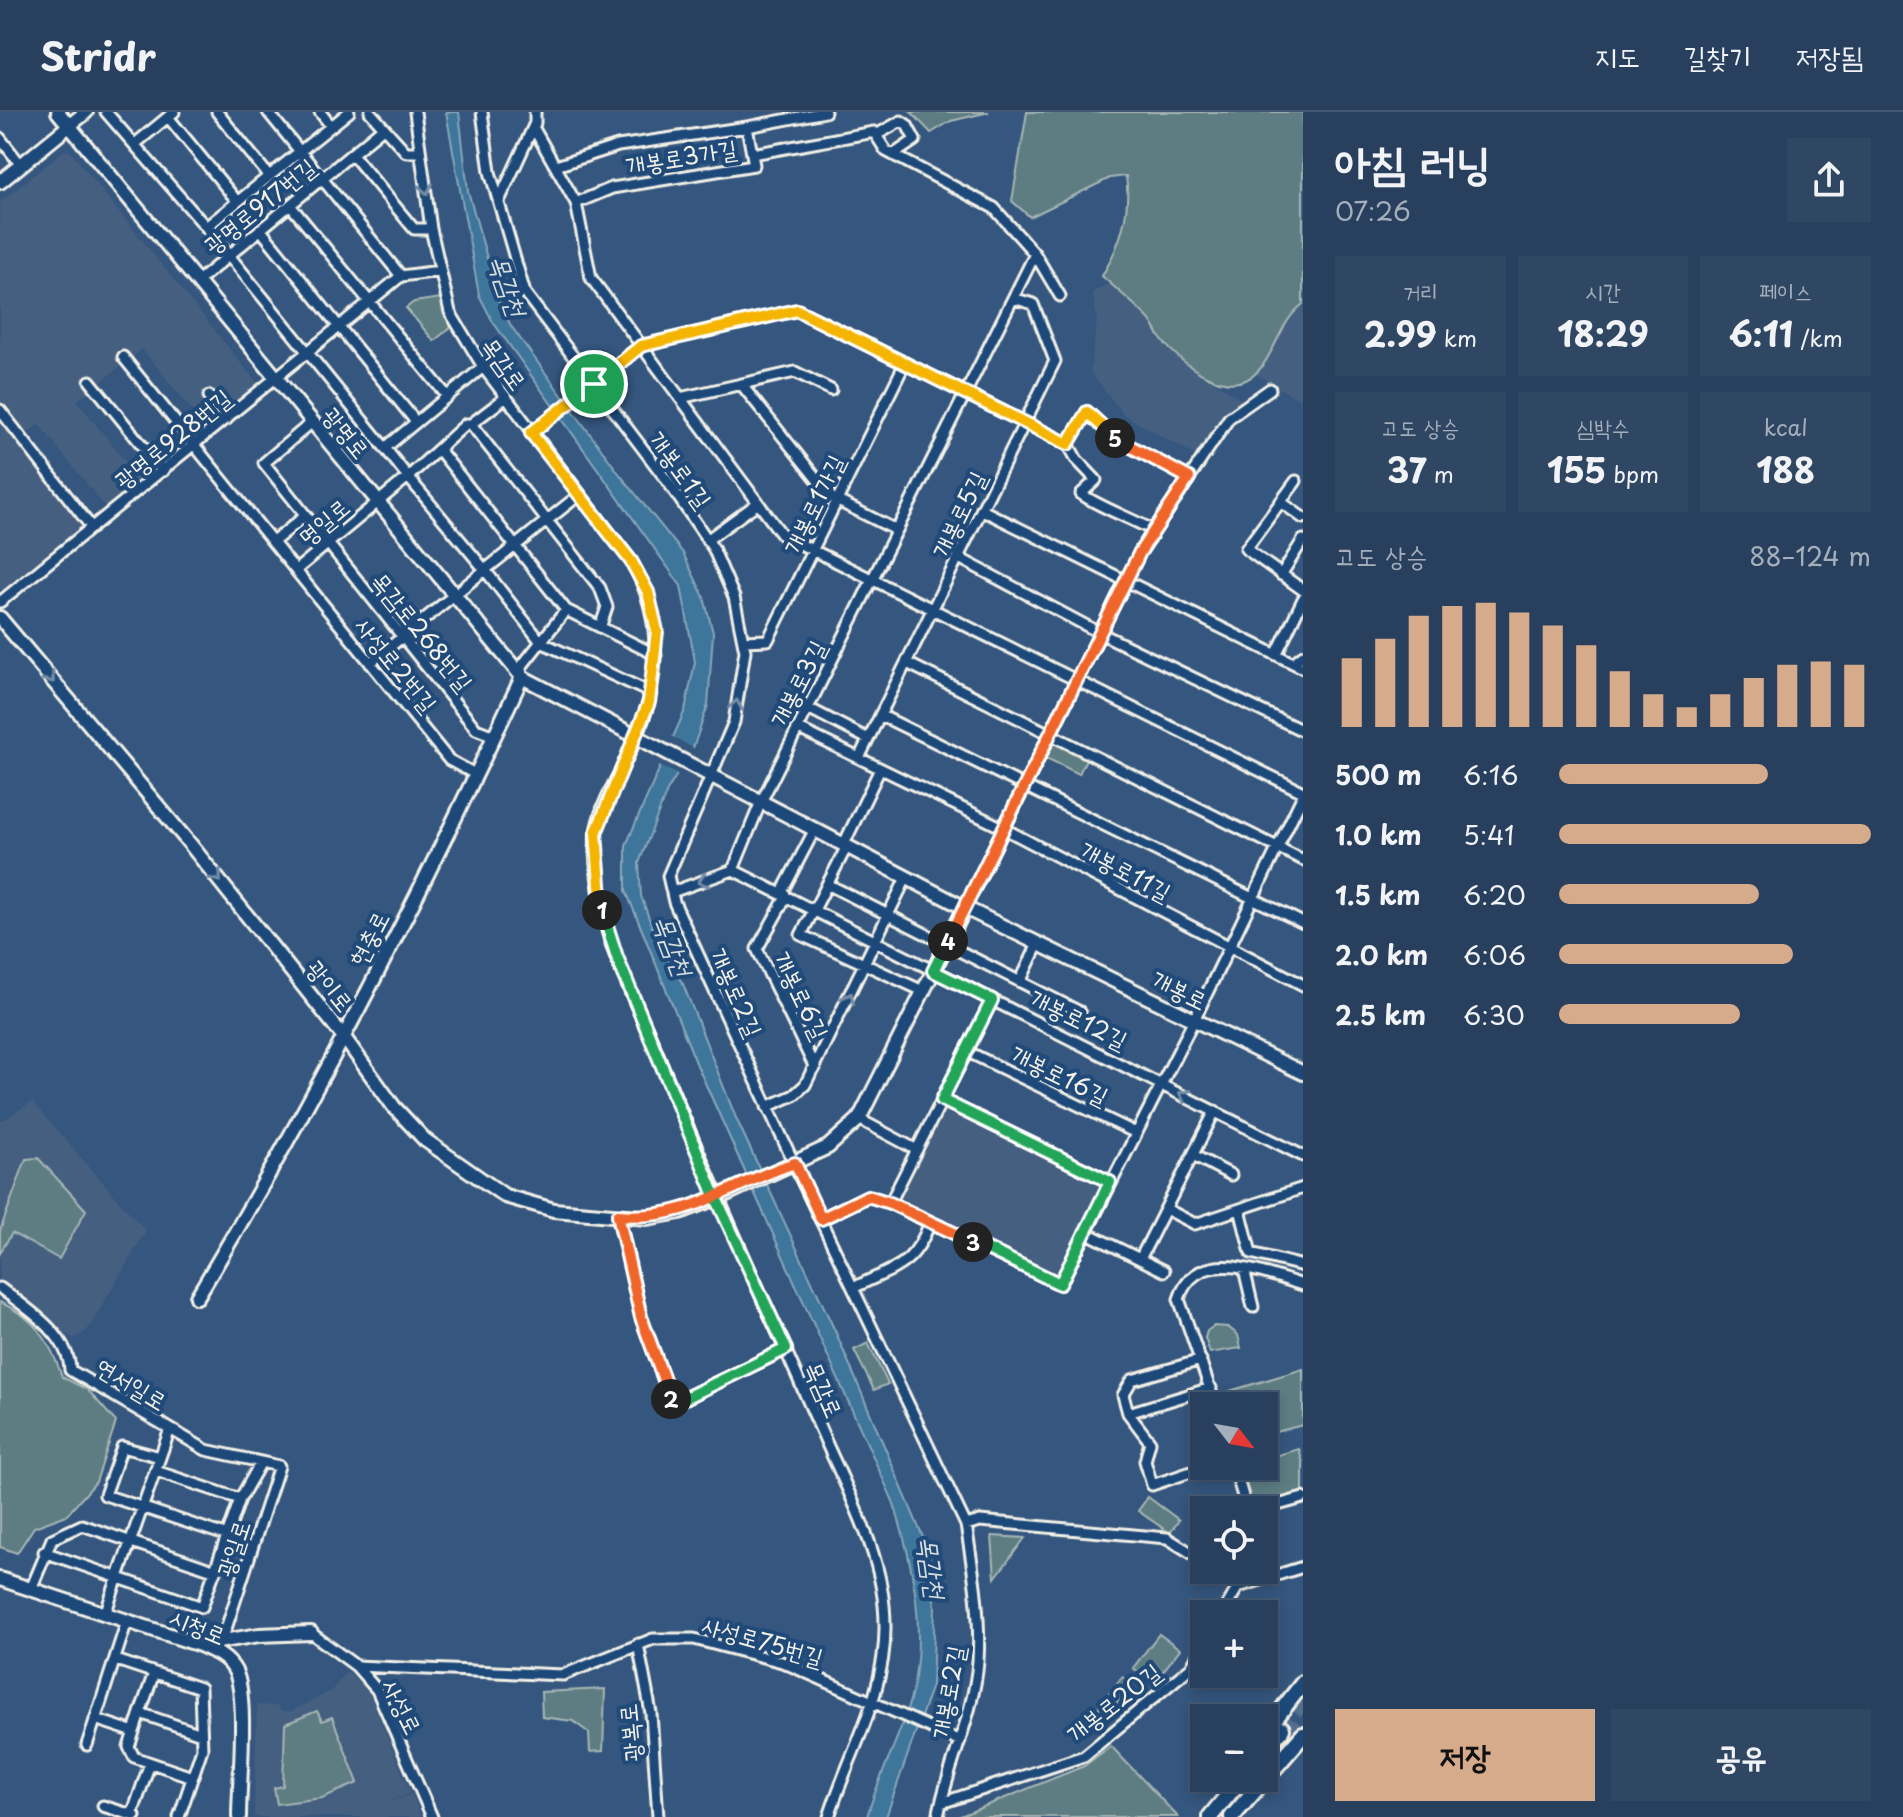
<!DOCTYPE html>
<html lang="ko">
<meta charset="utf-8">
<style>
:root{--surface:#28405e;--page:#304764;--text:#f1f3f6;--muted:#a5afbc;--line:#445973;--accent:#d6ab8b}
body{margin:0;font-family:"Playpen Sans","Poor Story",sans-serif;background:var(--page);color:var(--text);height:100vh;display:flex;flex-direction:column;font-size:30px;white-space:nowrap}
*{box-sizing:border-box;margin:0}
p{font-size:26px;color:var(--muted)}
.icon{flex:none;width:44px;height:44px;fill:none;stroke:currentColor;stroke-width:2;stroke-linecap:round;stroke-linejoin:round}
.map{position:relative;flex:1;overflow:hidden}
.panel{display:flex;flex-direction:column;background:var(--surface);width:600px}
.panel>*{flex:none}
.needle{width:52px;rotate:121deg}
.tools{position:absolute;left:1190px;top:1280px;display:grid;gap:16px}
.tools a{display:grid;place-items:center;width:88px;height:88px;border-radius:0px;background:var(--surface);box-shadow:0 4px 12px #0003,0 0 0 2px var(--line);font-size:40px}
.pin{position:absolute;display:grid;place-items:center;width:68px;height:68px;color:#fff;margin:-34px;border:4px solid #fff;border-radius:50%;box-shadow:0 2px 8px #0007}
.km{position:absolute;width:40px;height:40px;margin:-20px;border-radius:50%;background:#222;color:#fff;font-size:22px;line-height:40px;text-align:center}
.round{display:grid;place-items:center;flex:none;width:84px;height:84px;border-radius:0px;background:var(--page)}
.overview{display:flex;align-items:center;justify-content:space-between;height:136px;padding:0 32px}
h1{font-size:44px;font-weight:700;line-height:60px}
.stats{display:grid;grid-template-columns:repeat(3,1fr);gap:12px;height:136px;padding:8px 32px}
.stats div{display:grid;align-content:center;border-radius:0px;background:var(--page);text-align:center}
.stats b{font-size:34px;font-weight:700}
.stats small{font-size:22px;font-weight:400}
.stats p{font-size:22px}
.chart{height:224px;padding:16px 32px}
.chart p{display:flex;justify-content:space-between}
.chart svg{width:100%;height:144px;margin-top:8px;stroke:var(--accent);stroke-width:6}
.button{display:flex;gap:16px;margin-top:auto;padding:16px 32px}
.button a{flex:1;height:92px;border-radius:0px;background:var(--accent);color:#111;font-size:32px;font-weight:700;line-height:92px;text-align:center}
.button a+a{background:var(--page);color:var(--text)}
ul{padding:0 32px;list-style:none;font-size:26px}
li{display:grid;grid-template-columns:128px 96px 1fr;align-items:center;height:60px}
li i{height:20px;border-radius:10px;background:var(--accent)}
header{display:flex;align-items:center;gap:48px;box-sizing:border-box;height:112px;padding:0 40px;background:var(--surface);border-bottom:2px solid var(--line)}
header strong{font-size:38px}
nav{display:flex;gap:44px;margin-inline-start:auto;font-size:28px}
main{display:flex;flex:1;min-height:0}
.map>svg:first-child{display:block}
.built{fill:#445f81}
.green{fill:#5d7d82;stroke:#a8b7b5;stroke-width:2}
.water{fill:#3e759b;stroke:#87a7ba;stroke-width:2}
.pier{fill:#35567e}
.lines{fill:none;stroke-linecap:round;stroke-linejoin:round}
.primary-tunnel{stroke:#526d8e;stroke-width:14;stroke-dasharray:14 7;stroke-linecap:butt}
.street-casing{stroke:#f4f1e8;stroke-width:15}
.secondary-casing{stroke:#f4f1e8;stroke-width:18}
.primary-casing{stroke:#f4f1e8;stroke-width:20}
.street{stroke:#1f4a7a;stroke-width:9}
.secondary{stroke:#1f4a7a;stroke-width:12}
.primary{stroke:#1f4a7a;stroke-width:14}
.oneway{stroke:#748da6}
.split-1-casing{stroke:#fff;stroke-width:16}
.split-2-casing{stroke:#fff;stroke-width:16}
.split-3-casing{stroke:#fff;stroke-width:16}
.split-4-casing{stroke:#fff;stroke-width:16}
.split-5-casing{stroke:#fff;stroke-width:16}
.split-6-casing{stroke:#fff;stroke-width:16}
.split-1{stroke:#f5b400;stroke-width:10}
.split-2{stroke:#22a559;stroke-width:10}
.split-3{stroke:#f0652b;stroke-width:10}
.split-4{stroke:#22a559;stroke-width:10}
.split-5{stroke:#f0652b;stroke-width:10}
.split-6{stroke:#f5b400;stroke-width:10}
.labels{text-anchor:middle;dominant-baseline:central;stroke-width:8;stroke-linejoin:round;paint-order:stroke}
.street-label{font-size:24px;fill:#f4f1e8;stroke:#1f4a7a}
.water-label{font-size:26px;font-style:italic;fill:#d9dedc;stroke:#1f4a7a}
</style>
<header>
<strong>Stridr</strong>
<nav><a>지도</a><a>길찾기</a><a>저장됨</a></nav>
</header>
<main>
<div class="map">
<svg width="1303" height="1705" viewBox="0 0 1303 1705">
<rect width="100%" height="100%" fill="#35567e"/>
<filter id="ink" filterUnits="userSpaceOnUse"><feTurbulence type="fractalNoise" baseFrequency=".0125" numOctaves="2"/><feDisplacementMap in="SourceGraphic" scale="16" xChannelSelector="R" yChannelSelector="G"/><feConvolveMatrix kernelMatrix="1 2 1 2 8 2 1 2 1" color-interpolation-filters="sRGB"/></filter>
<g filter="url(#ink)">
<!-- built -->
<path class="built" d="M65,38l5,1 188,233 -53,42 -63,-77 -65,52 63,78 -35,28 -66,-83 -14,11 -25,-30v-203z
M1110,171l41,38 9,17 26,25 62,41 -19,14 -27,41 -78,-44 -34,-43 7,-50 -4,-30z
M1303,192v98l-49,-29 35,-58z
M0,302l85,109 -82,67 -3,-1z
M942,988l168,82 -50,102 -170,-81z
M32,990l114,129 -59,100 -13,8 -74,-54v-163z
M347,1560l21,19 43,102 -39,15 40,-14 9,23h-167l3,-112 20,1 5,5h10l39,-20z"/>
<!-- green -->
<path class="green" d="M911,0h78l-38,9 -20,12z
M1027,0h276v192c-23,18 -26,45 -44,66 -29,33 -78,-6 -98,-31 -5,-7 -7,-15 -13,-21 -14,-15 -31,-28 -46,-42 18,-30 29,-65 24,-100l-16,2 -80,39 -18,-16z
M441,186l10,29 -17,14 -28,-33 8,-6z
M1048,626l39,19 -8,17 -39,-19z
M38,1046l48,52 -27,49 -47,-26 -12,20v-22l26,-72z
M0,1190c36,17 50,38 62,75l26,13 28,32 -20,60 -29,33 -33,12 -17,26 -17,-6z
M1214,1214l14,1 10,8 3,13 -31,5 -5,-15 2,-7z
M868,1231l20,41 -14,6 -20,-40z
M1303,1257v56l-39,10v-29h-40l-4,-12z
M1299,1337l4,15v34l-51,12 -10,-44h22v-7z
M1148,1385l31,23 -9,13 -32,-22z
M992,1424l33,2 -30,40z
M1159,1522l21,15 -25,33 -22,-14z
M1122,1565l11,7 -35,41 -7,-8z
M605,1577l-2,62 -13,1 -1,-19 -16,-12 -31,-4 -1,-25z
M317,1599l5,10 10,-4 26,66 -36,15 -45,6 -3,-16 9,-2 2,-62z
M1111,1634l67,71h-220l126,-51z"/>
<!-- water -->
<path class="water" d="M446,0h13l9,79 32,113 11,22 110,150 62,77 21,44 9,36 -5,72 -15,43 -26,43 -28,72 2,33 17,47 25,41 53,134 100,215 92,216 7,58 -3,78 -46,132h-19c12,-44 39,-90 47,-134 11,-63 -2,-123 -21,-182l-196,-436 -71,-174v-46l59,-135 10,-48 -14,-76 -188,-264 -14,-27z"/>
<!-- pier -->
<path class="pier" d="M669,623l28,15 -16,26 -26,-12z"/>
<g class="lines">
<!-- primary-tunnel -->
<path class="primary-tunnel" d="M1282,1617l21,-26
M1291,1623l12,-14"/>
<defs>
<path id="street" d="M106,0l100,115 179,221 98,-81
M217,0l52,64
M268,0l133,164
M320,0l11,14
M370,0l36,40h14
M415,0l16,117 19,83 33,55 148,194c33,57 30,121 4,180 -12,29 -32,56 -38,86 -5,25 1,56 5,81 8,49 36,98 55,144 52,129 110,255 166,383 26,60 62,122 62,190 1,71 -36,127 -56,192
M482,0l8,60 35,121 143,189 45,66 21,49 11,54 -11,71 -66,154 6,26 128,279 164,344c7,44 15,91 12,136 -4,54 -30,103 -40,156
M168,5l69,84
M533,15l43,76
M747,15l78,-15
M878,22l23,-13 6,4 8,15 -22,15
M0,26l21,27
M135,32l39,-32
M352,42l62,75h17
M752,42l122,-22 12,19 108,57 41,46 25,42
M556,54l62,-20 129,-19 7,38 -142,23 -36,15 15,75 191,257 521,257
M499,89l36,-78v-11
M290,93l157,191
M206,115l143,-115
M260,117l156,193
M197,170l186,-154
M123,245l326,403 26,14
M90,269l73,90
M741,272l91,114 64,32
M209,284l18,23
M505,286l-34,26h-5l-58,53 77,93 94,-75
M680,286l115,-26 36,18
M0,298l92,118
M311,311l-47,40 212,266 18,7
M471,312l129,164 7,19 -6,18
M531,321l110,-87 156,-36 271,134 9,16 19,20 -15,14c22,15 48,23 73,37
M1068,332l19,-32 29,27 73,39
M440,339l126,159 90,45
M1296,369l-50,68 57,41
M1281,390l22,16
M982,398l321,158
M707,428l51,-37
M273,430l32,-26
M959,446l141,75 203,98
M296,458l112,-93 -23,-29
M1281,463l22,-35
M0,490l401,-326 39,-5
M743,529l25,-1 137,-277
M1276,543l27,-56
M370,551l115,-93 56,72 110,51
M907,551l396,197
M1293,551l10,-8
M522,565l-1,-10 45,-57
M808,596l60,31
M880,603l423,208
M797,616l206,100 300,157
M859,646l196,-397 -22,-57 -20,-6
M814,719l-31,59 3,7 -29,52 58,119
M843,734l37,-77
M846,736l-45,87 122,56
M733,758l570,286
M827,772l253,128
M672,780l61,-22 27,-66 275,-550
M965,796l175,-356 89,-134 41,-29
M1020,870l18,-38
M992,888l-102,203 170,81 134,-264 109,-225
M966,939l170,82
M942,988l168,82
M767,995l27,-12 11,-10 101,-207
M859,1007l58,31
M1193,1043l38,20
M1166,1097l29,15 108,-36
M1240,1097l11,44 52,13
M618,1103l23,102 32,87 113,-55
M821,1107l47,-23 22,7
M1085,1120l79,39
M1141,1145l74,-146
M1244,1157l9,38
M855,1175c40,-20 59,-20 75,-65
M0,1176c26,20 69,46 70,82l136,80 73,16 -57,175
M1201,1248l-69,20 -9,15 5,18 22,29 -5,19 7,24 57,-19
M1216,1294l-37,-107c17,-55 84,-26 124,-14
M1128,1301l83,-25
M160,1345l-38,-10 -17,48 123,41
M1234,1354l13,44
M156,1359l84,28
M1260,1398l43,-12
M966,1413l14,-4 187,17 37,23
M44,1440l158,55 38,-108 21,-37
M1217,1458l21,17
M31,1477l21,-50 30,-14 134,46
M105,1502l65,-185
M1222,1502l16,-27 65,-20
M311,1521l45,33 21,24 55,127
M638,1532l13,69 7,104
M116,1548l84,28 2,61 -23,68
M356,1554l207,9 90,-36h41l88,23 178,79
M140,1601l14,-40
M95,1607l39,13
M87,1633l40,-124
M192,1665l-58,-20 -5,-10 11,-34 61,21
M941,1691l143,-47 107,-89 13,-23
M103,1694l32,10
M132,1703l18,-52"/>
<path id="secondary" d="M58,0l464,565 443,231 338,165
M0,70l86,-70
M0,506l190,226 153,192 51,71 31,33 80,56 49,14 93,8 33,-6 44,-17 104,-48 31,-28 106,-211
M197,1185c120,-199 227,-409 325,-620
M0,1467l200,66c13,6 28,12 35,26 13,25 4,114 4,146
M200,1533l59,-10 52,-2"/>
<path id="primary" d="M1264,1621l39,-50
M1264,1639l18,-22
M1210,1705l32,-39
M1232,1705l71,-82"/>
</defs>
<!-- street casing -->
<use href="#street" class="street-casing"/>
<!-- secondary casing -->
<use href="#secondary" class="secondary-casing"/>
<!-- primary casing -->
<use href="#primary" class="primary-casing"/>
<!-- street -->
<use href="#street" class="street"/>
<!-- secondary -->
<use href="#secondary" class="secondary"/>
<!-- primary -->
<use href="#primary" class="primary"/>
</g>
<!-- one-way arrows -->
<defs><path id="oneway-chevron" d="M-2-3.5L2.5 0L-2 3.5" fill="none" stroke-width="1.6" stroke-linecap="round" stroke-linejoin="round" transform="scale(2)"/></defs>
<g class="oneway">
<use href="#oneway-chevron" transform="translate(426 77) rotate(81)"/>
<use href="#oneway-chevron" transform="translate(50 566) rotate(50)"/>
<use href="#oneway-chevron" transform="translate(736 593) rotate(-81)"/>
<use href="#oneway-chevron" transform="translate(217 765) rotate(51)"/>
<use href="#oneway-chevron" transform="translate(703 769) rotate(161)"/>
<use href="#oneway-chevron" transform="translate(849 886) rotate(-64)"/>
<use href="#oneway-chevron" transform="translate(1184 983) rotate(-153)"/>
</g>
</g>
<g class="lines" filter="url(#ink)">
<defs>
<path id="split-1" d="M594,272l-63,49 100,128 17,31 9,39 -8,71 -53,131 6,77"/>
<path id="split-2" d="M602,798l15,47 99,241 70,151 -113,55 -2,-5"/>
<path id="split-3" d="M671,1287l-30,-82 -23,-102c71,7 114,-32 177,-52l26,56 47,-23 22,7 83,39"/>
<path id="split-4" d="M948,829l-15,30 59,29 -50,100 168,82 -50,102 -87,-42"/>
<path id="split-5" d="M948,829l192,-389 49,-74 -74,-40"/>
<path id="split-6" d="M594,272l47,-38 156,-36 271,134 19,-32 28,26"/>
</defs>
<!-- split-1 casing -->
<use href="#split-1" class="split-1-casing"/>
<!-- split-2 casing -->
<use href="#split-2" class="split-2-casing"/>
<!-- split-3 casing -->
<use href="#split-3" class="split-3-casing"/>
<!-- split-4 casing -->
<use href="#split-4" class="split-4-casing"/>
<!-- split-5 casing -->
<use href="#split-5" class="split-5-casing"/>
<!-- split-6 casing -->
<use href="#split-6" class="split-6-casing"/>
<!-- split-1 -->
<use href="#split-1" class="split-1"/>
<!-- split-2 -->
<use href="#split-2" class="split-2"/>
<!-- split-3 -->
<use href="#split-3" class="split-3"/>
<!-- split-4 -->
<use href="#split-4" class="split-4"/>
<!-- split-5 -->
<use href="#split-5" class="split-5"/>
<!-- split-6 -->
<use href="#split-6" class="split-6"/>
</g>
<g class="labels">
<!-- street labels -->
<g class="street-label">
<text transform="translate(681 44) rotate(-9)">개봉로3가길</text>
<text transform="translate(259 93) rotate(-39)">광명로917번길</text>
<text transform="translate(505 251) rotate(54)">목감로</text>
<text transform="translate(347 320) rotate(51)">광명로</text>
<text transform="translate(172 326) rotate(-39)">광명로928번길</text>
<text transform="translate(681 357) rotate(54)">개봉로1길</text>
<text transform="translate(813 392) rotate(-64)">개봉로1가길</text>
<text transform="translate(958 402) rotate(-64)">개봉로5길</text>
<text transform="translate(323 409) rotate(-40)">명일로</text>
<text transform="translate(423 519) rotate(51)">목감로268번길</text>
<text transform="translate(397 552) rotate(51)">사성로2번길</text>
<text transform="translate(797 571) rotate(-63)">개봉로3길</text>
<text transform="translate(1126 758) rotate(28)">개봉로11길</text>
<text transform="translate(368 826) rotate(-63)">현충로</text>
<text transform="translate(331 873) rotate(51)">광이로</text>
<text transform="translate(1180 877) rotate(26)">개봉로</text>
<text transform="translate(737 880) rotate(66)">개봉로2길</text>
<text transform="translate(802 883) rotate(64)">개봉로6길</text>
<text transform="translate(1079 906) rotate(26)">개봉로12길</text>
<text transform="translate(1060 962) rotate(26)">개봉로16길</text>
<text transform="translate(132 1271) rotate(31)">연서일로</text>
<text transform="translate(825 1277) rotate(66)">목감로</text>
<text transform="translate(232 1436) rotate(-72)">광일로</text>
<text transform="translate(198 1513) rotate(22)">시청로</text>
<text transform="translate(763 1528) rotate(16)">사성로75번길</text>
<text transform="translate(947 1580) rotate(-80)">개봉로2길</text>
<text transform="translate(1113 1590) rotate(-38)">개봉로20길</text>
<text transform="translate(403 1594) rotate(63)">사성로</text>
<text transform="translate(629 1621) rotate(-96)">광복로</text>
</g>
<!-- water labels -->
<g class="water-label">
<text transform="translate(509 173) rotate(71)">목감천</text>
<text transform="translate(674 833) rotate(69)">목감천</text>
<text transform="translate(933 1455) rotate(82)">목감천</text>
</g>
</g>
</svg>
<div class="tools">
<a><svg class="needle" viewBox="-14 -14 28 28"><path d="M0-13l5 13h-10z" fill="#e53935"/><path d="M0 13l5-13h-10z" fill="#a5afbc"/></svg></a>
<a><svg class="icon" aria-label="locate" viewBox="0 0 24 24"><circle cx="12" cy="12" r="6"/><path d="M12 2v4M12 18v4M2 12h4M18 12h4"/></svg></a>
<a>+</a>
<a>−</a>
</div>
<div class="pin" style="left:594px;top:272px;background:#1e9e55"><svg class="icon" aria-label="arrive" viewBox="0 0 24 24"><path d="M6 21V4h12l-3 4 3 4H6"/></svg></div>
<b class="km" style="left:602px;top:798px">1</b>
<b class="km" style="left:671px;top:1287px">2</b>
<b class="km" style="left:973px;top:1130px">3</b>
<b class="km" style="left:948px;top:829px">4</b>
<b class="km" style="left:1115px;top:326px">5</b>
</div>
<section class="panel">
<div class="overview"><div><h1>아침 러닝</h1><p>07:26</p></div><a class="round"><svg class="icon" aria-label="share" viewBox="0 0 24 24"><path d="M12 15V3M7 8l5-5 5 5M5 13v7h14v-7"/></svg></a></div>
<div class="stats">
<div><p>거리</p><b>2.99<small> km</small></b></div>
<div><p>시간</p><b>18:29</b></div>
<div><p>페이스</p><b>6:11<small> /km</small></b></div>
</div>
<div class="stats">
<div><p>고도 상승</p><b>37<small> m</small></b></div>
<div><p>심박수</p><b>155<small> bpm</small></b></div>
<div><p>kcal</p><b>188</b></div>
</div>
<div class="chart"><p><span>고도 상승</span>88–124 m</p>
<svg viewBox="0 0 160 44" preserveAspectRatio="none"><path d="M5 44V23M15 44V17M25 44V10M35 44V7M45 44V6M55 44V9M65 44V13M75 44V19M85 44V27M95 44V34M105 44V38M115 44V34M125 44V29M135 44V25M145 44V24M155 44V25"/></svg>
</div>
<ul>
<li><b>500 m</b>6:16<i style="width:67%"></i></li>
<li><b>1.0 km</b>5:41<i style="width:100%"></i></li>
<li><b>1.5 km</b>6:20<i style="width:64%"></i></li>
<li><b>2.0 km</b>6:06<i style="width:75%"></i></li>
<li><b>2.5 km</b>6:30<i style="width:58%"></i></li>
</ul>
<div class="button"><a>저장</a><a>공유</a></div>
</section>
</main>
